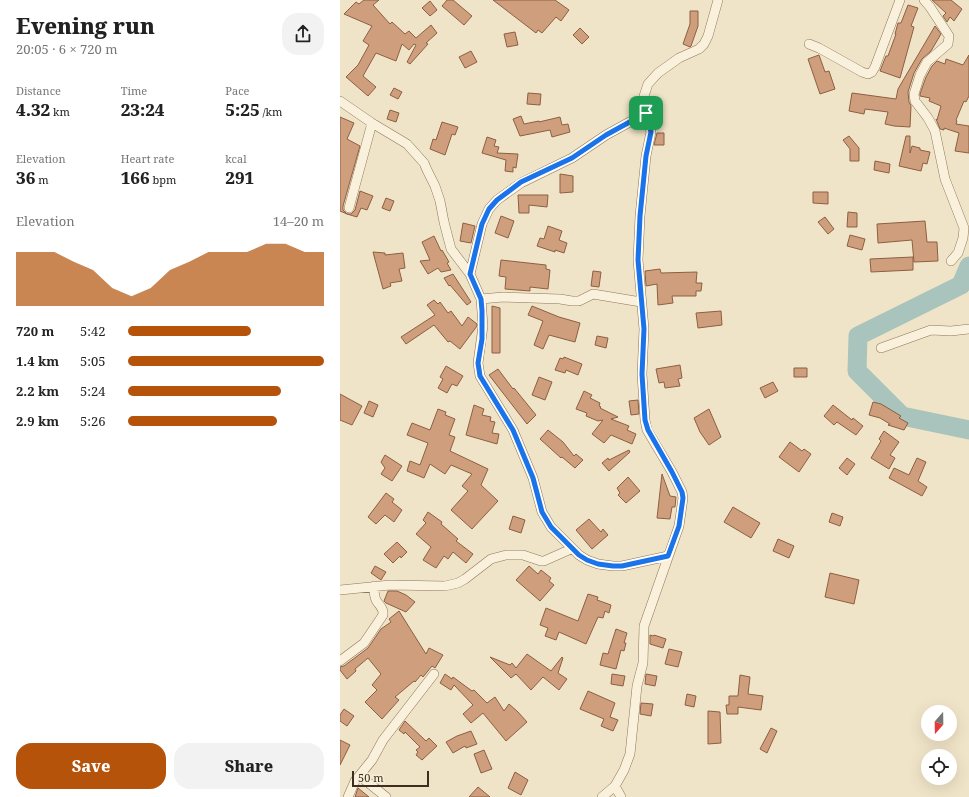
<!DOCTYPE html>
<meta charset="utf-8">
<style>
:root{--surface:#fff;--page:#f2f2f2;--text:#222;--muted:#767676;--accent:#b45309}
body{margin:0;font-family:"Noto Serif",serif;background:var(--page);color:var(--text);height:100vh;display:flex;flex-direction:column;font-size:15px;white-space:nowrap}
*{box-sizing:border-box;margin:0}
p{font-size:13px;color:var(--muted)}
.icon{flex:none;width:22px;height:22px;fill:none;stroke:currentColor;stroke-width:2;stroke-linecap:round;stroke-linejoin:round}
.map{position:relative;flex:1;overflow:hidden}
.details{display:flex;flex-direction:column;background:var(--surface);width:340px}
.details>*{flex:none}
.needle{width:26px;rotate:200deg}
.controls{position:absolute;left:581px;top:705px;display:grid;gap:8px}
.controls a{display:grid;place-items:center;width:36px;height:36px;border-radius:50%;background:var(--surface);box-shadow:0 4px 16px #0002;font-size:20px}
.scale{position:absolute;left:12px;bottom:10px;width:77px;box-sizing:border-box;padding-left:4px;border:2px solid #3d2e20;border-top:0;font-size:11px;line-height:14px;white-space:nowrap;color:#3d2e20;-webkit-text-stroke:3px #f7eed8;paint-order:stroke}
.pin{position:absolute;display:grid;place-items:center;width:34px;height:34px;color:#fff;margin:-17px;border-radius:8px;box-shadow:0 2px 6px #0006}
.round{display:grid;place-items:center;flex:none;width:42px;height:42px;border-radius:16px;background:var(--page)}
.head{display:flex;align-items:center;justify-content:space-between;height:68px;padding:0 16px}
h1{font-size:22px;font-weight:800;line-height:30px}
.metrics{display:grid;grid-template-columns:repeat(3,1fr);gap:6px;height:68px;padding:4px 16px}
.metrics div{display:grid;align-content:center}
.metrics b{font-size:17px;font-weight:800}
.metrics small{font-size:11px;font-weight:400}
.metrics p{font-size:11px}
.chart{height:112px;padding:8px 16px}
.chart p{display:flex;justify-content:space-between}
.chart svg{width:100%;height:72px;margin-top:4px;fill:var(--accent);opacity:.7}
.primary-button{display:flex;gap:8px;margin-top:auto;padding:8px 16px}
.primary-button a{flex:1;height:46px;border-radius:16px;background:var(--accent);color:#fff;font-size:16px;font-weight:800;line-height:46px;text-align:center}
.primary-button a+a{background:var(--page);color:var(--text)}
ul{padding:0 16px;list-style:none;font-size:13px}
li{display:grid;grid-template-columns:64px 48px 1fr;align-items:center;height:30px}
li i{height:10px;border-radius:5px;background:var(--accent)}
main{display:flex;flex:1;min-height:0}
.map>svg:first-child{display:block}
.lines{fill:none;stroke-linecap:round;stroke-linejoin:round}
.river{stroke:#a9c4bc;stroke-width:19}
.building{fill:#cf9f7d;stroke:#8d5f41}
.street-casing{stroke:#8d765c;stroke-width:10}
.street{stroke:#faf1dc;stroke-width:9}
.route-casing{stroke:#fff;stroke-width:8}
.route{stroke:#1a73e8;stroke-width:5}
</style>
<main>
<section class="details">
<div class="head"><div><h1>Evening run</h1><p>20:05 · 6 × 720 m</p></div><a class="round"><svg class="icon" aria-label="share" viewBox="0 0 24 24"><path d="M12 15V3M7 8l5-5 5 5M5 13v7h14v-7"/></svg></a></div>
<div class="metrics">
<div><p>Distance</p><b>4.32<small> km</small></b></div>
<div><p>Time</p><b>23:24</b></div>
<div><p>Pace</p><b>5:25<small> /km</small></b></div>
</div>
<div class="metrics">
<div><p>Elevation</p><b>36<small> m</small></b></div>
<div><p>Heart rate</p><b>166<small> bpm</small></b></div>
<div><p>kcal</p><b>291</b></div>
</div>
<div class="chart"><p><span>Elevation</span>14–20 m</p>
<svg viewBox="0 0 160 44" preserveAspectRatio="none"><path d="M0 44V11L10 11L20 11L30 17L40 22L50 33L60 38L70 33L80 22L90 17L100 11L110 11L120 11L130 6L140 6L150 11L160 11V44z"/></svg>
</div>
<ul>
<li><b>720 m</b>5:42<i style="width:63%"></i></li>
<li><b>1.4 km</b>5:05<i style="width:100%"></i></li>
<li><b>2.2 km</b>5:24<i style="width:78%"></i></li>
<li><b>2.9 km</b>5:26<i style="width:76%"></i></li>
</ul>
<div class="primary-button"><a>Save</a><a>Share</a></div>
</section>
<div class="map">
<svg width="629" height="797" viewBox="0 0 629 797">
<rect width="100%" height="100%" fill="#f0e4c8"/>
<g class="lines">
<!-- river -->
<path class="river" d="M629,266l-8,19 -103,51 -1,35 45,45 67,14"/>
</g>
<!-- building -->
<path class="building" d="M24,0h15l-6,5 17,19 2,-2 13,12 4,-3 7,7 15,-13 6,8 -11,10 2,1 -18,20 -3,-2 9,-17 -2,-1 -5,6 -7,-6 -6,17 -20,-8 -13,23 13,11 -8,9 -22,-19 12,-12 11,-20 -6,-4 9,-15 -28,-12 12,-12 3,2z
M107,0h6l19,16 -8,9 -22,-19z
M153,0h62l14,10 -8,11 -5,-4 -14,16 -4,-3 -2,3z
M592,0h19l11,9 -8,12 -4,-4 -3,5 -4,-6 3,-3z
M90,1l7,9 -7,6 -8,-8z
M568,5l10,3 -7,18 3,1 -14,51 -20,-7 6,-15h2l8,-22h-1l3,-11h3z
M350,11h8v15l-7,20 -1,1 -7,-3 7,-20z
M595,26l6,8 -10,17 -9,8 -8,14 -6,19 1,10 2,4 -1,21 -16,-1 -9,-2 3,-12 -23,-3 -1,5 -15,-3 3,-18 44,6 2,-10z
M240,28l9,9 -7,7 -9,-9z
M175,32l3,13 -11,2 -3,-13z
M131,51l6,11 -12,6 -6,-11z
M479,55l6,17 4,-1 6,18 -15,5 -12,-35z
M629,55v41l-3,6 -2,-1 -8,19 1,1 -1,3 13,2v27l-14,-2 4,-18 -15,-5v2l-4,-1 -4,-10 1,1 4,-14 -12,-5 1,-3 -10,-2v-2l6,-17 6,-11 5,-5 8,3 1,-5 17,6z
M54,88l8,4 -4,7 -8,-4z
M188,93l13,1 -1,11 -13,-1z
M50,110l9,3 -3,9 -9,-3z
M181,116l3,8 15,-3v1l21,-5 2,8 6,-1 2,8 -18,5 -2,-7 -30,6 -7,-17z
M0,117l14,6 -7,16 13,7 -17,60v4l4,4 -7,-3z
M102,122l16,5 -3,8 -3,-1 -7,21 -15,-6 3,-10 3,1z
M317,133h7v12h-10z
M509,136l10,12v13h-9v-12l-7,-9z
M566,136h4v17l2,-7 8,2v2l10,2 -3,12 -4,-1 -2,8 -22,-5z
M147,137l9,3 -2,6 5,1 -2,6 21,1 -2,14 -3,-1v5l-8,-1 1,-11 -24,-7z
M535,161l15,3 -1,9 -15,-3z
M220,174l13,2v16l-13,1z
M20,191l13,5 -6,14 -6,-2 -4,9 -10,-3h4l4,-4z
M473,192h15v12l-15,-1z
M178,195h30l-1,12 -18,-2v8h-10z
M46,198l8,3 -4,10 -8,-3z
M508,212l9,1v14h-10z
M161,216l13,5 -6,17 -13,-5z
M485,217l9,12 -6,5 -10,-12z
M585,221l2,21h10l1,19 -24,1 -2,-22 -34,3 -1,-19z
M123,223l12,3 -4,17 -11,-2z
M208,226l14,5 -3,9 8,3 -3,10 -9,-3v2l-18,-6 3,-8 4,1z
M510,235l15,4 -3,11 -15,-4z
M94,236l7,15 1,-1 7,12 -2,1 4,7 -10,2 -3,-4 -10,6 -8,-13 10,-1 -8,-18z
M33,252l12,1v2l18,-2 2,15 -6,1 3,12 -12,2 1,3 -8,3z
M573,257v13l-42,2 -1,-13z
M161,260l45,5v4l4,1 -2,19 -18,-2v4l-25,-2 1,-12 -7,-1z
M320,269l1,4 36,-1 -1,11h6l-1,8h-5v5h-24l1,7 -15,2 -1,-21 -11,2 -1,-15z
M253,271l8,1 -2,15 -8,-1z
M113,274l18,28 -4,3 -17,-20 -1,1 -5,-8z
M94,300l4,4 2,-2 8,11 3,-2 11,15 6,-9 9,7v2l-17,23 -10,-8 -2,1 -14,-17 -28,19 -5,-7 34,-22 -8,-10z
M152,306l8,2v45h-8z
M192,306l27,11 21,6 -5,19 -26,-7 -6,14 -9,-4 9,-24 -15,-6z
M381,311l1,14 -24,3 -2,-15z
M257,336l11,2 -2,10 -11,-3z
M224,357l18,7 -4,11 -12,-5 -1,3 -10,-3 5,-12 3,1z
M340,365l2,13 -4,1 2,7 -15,2 -1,-6 -5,1 -3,-14z
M106,366l17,10 -6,10 -5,-2 -5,9 -9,-5 5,-9 -3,-2z
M454,368h13v9h-13z
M158,369l15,20 1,-1 22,27 -9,9 -38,-49z
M199,377l13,5 -7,18 -13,-5z
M433,382l5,9 -13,7 -5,-10z
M244,391l8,4 -2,3 10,5 -1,3 2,1 -1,1 18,9 -7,2 18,7 -2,4 9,4 -4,10 -21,-9 -7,8 -12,-9 11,-14 -5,1 -12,-5 1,-3 -11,-4z
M0,394l22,12 -10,19 -12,-5z
M298,400l1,14 -8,1 -2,-14z
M29,401l9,4 -5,12 -9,-4z
M533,402l8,2 20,12 -2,2 9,5 -4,7 -16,-5 2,-1 -10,-6 -11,-3z
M134,405l10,4 -2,6 9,2 -1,4 5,1 -3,11 7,1 -2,10 -31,-9z
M493,405l19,15 1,-2 10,8 -7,9 -19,-13 -3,3 -10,-9z
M98,409l8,3 -1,3 10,4 -6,16 6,2 -5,14 38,18 -7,16 17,16 -26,28 -21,-19 17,-19 -6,-5 10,-12 -21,-9 -6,9 -15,-10 -6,14 -17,-7 3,-10 10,4 8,-22 -21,-8 5,-12 18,7z
M369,409l12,28 -12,8 -9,-13 -6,-14z
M208,430l15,12 11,14 2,-2 7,6 -8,8 -13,-11 -1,1 -21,-19z
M544,431l15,11 -9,13 5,3 -6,11 -18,-11 10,-17 -2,-2z
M450,442l12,9 2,-2 7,5 -12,18 -20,-15z
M289,450l1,2 -21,19 -7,-8 6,-5 1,2z
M45,455l17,11 -10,15 -11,-7 4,-6 -4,-6z
M507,458l8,6 -8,11 -8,-7z
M577,458l9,4 -8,19 9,6 -5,9 -33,-18 5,-10 15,7z
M322,474l8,22 6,1 -1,10h-3l-2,12 -13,-1z
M288,477l12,14 -14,12 -8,-8 2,-2 -3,-5z
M46,493l8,6 -2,3 10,8 -8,12 -9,-7 -9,9 -8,-7z
M393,507l27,16 -9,15 -27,-16z
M88,512l14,10 -1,2 17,15 -2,2 17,13 -7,9 -13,-11 -5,7 -4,-3 -8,12 -13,-8 8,-13 -15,-13 10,-11 -3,-3z
M492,513l11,4 -3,9 -11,-4z
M173,516l12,4 -4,13 -12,-4z
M249,519l12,13 2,-3 5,6 -16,14 -16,-19z
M438,539l16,7 -5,12 -16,-7z
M57,542l10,10 -6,6 -1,-2 -7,7 -9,-9z
M35,566l11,6 -5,8 -10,-7z
M189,566l9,8 3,-4 10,8 -2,3 5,4 -14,16 -24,-21z
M490,573l29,7 -5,24 -29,-7z
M48,591h9l9,4 9,7 -9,10 -20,-9 -2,-2z
M248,594l10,3 -1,3 14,5 -2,8 -4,-2 -2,7 -5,-1 -12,27 -27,-12 -3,8 -11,-4 3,-8 -8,-3 6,-17 32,13z
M59,611l27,43 3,-6 14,7 -8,13 -3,-2 -9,11 -2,-2 -6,7 -1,-1 -19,16 4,3 -17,19 -17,-17 12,-12 -5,-5 9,-11 -13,-16 -13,11 1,2 -9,8 -7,-9v-3l4,-1 24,-18 13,-19 10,-7 -2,-3z
M276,629l11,4 -3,10h2l-2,8 -3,-1 -5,19 -16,-4 3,-12 5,1z
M310,635l3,1 1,-1 12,4 -3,9 -13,-4z
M329,649l13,3 -4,15 -13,-3z
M187,654l24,17 11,-14 1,1 -5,15 9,6 -8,11 -16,-13 -12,13 -15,-16 -5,4 -21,-21 20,8 2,-2 4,5z
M105,674l7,5 1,-2 19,14 2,-1 13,13 8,-6 9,14 5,-7 9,8 9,10 -21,19 -23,-28 -12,10 -8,-9 10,-9 -19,-20 -3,5 -11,-7z
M272,674l13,2 -2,10 -12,-2z
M306,674l11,2 -2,10 -10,-2z
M400,675l10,2 -2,17 15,2 -2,14 -23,-3v7h-11l-1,-9h3v-9h9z
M248,691l27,12 -5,14 8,3 -5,11 -12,-5 3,-7 -24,-10z
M347,694l9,2 -2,11 -9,-2z
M301,703l12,1 -2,12 -11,-2z
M4,709l10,7 -7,10 -7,-5v-6z
M368,711l12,1 1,31 -13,1z
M65,721l21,20 3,-3 8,8 -15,14 -6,-5 2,-3 -2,-2 4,-3 -15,-15 -1,2 -5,-4z
M431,728l6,3 -10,22 -7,-4z
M131,731l6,13 -11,4 -1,-2 -12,7 -7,-11 11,-6z
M0,740l10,5 -10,20z
M144,750l8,19 -11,4 -7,-19z
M175,772l13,8 -7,15 -13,-7z
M138,787l12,10h-21z
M18,788l11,9h-14z"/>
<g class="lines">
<defs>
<path id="street" d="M584,0l6,7 19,29 -1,8 -21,18 -7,13 -6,19 1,7 13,17 7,13 10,48 19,49 -1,10 -5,15 -7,8
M469,44l10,4 43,24 6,2 4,-2 3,-5 25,-67
M0,101l32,22 35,21 17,19 3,7 8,16 5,15 4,21 7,27 19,25 11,25 2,27 -5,37 2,13 33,54 20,48 9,34 9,15 28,28 8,5 11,4 15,2h9l46,-10
M9,208l23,-85
M130,274l12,-50 7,-15 8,-9 24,-17 51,-25 34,-23 40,-22
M141,299l22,-2 57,2 12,2h7l14,-7 48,8
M541,348l50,-18 20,1 18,-2
M0,590l50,-5 55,1 13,-3 7,-4 26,-20 15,-4h17l18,6h3l27,-12
M0,661l24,-18 19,-28c1,-8 -4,-9 -7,-15 -2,-4 -2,-10 -2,-14
M20,776l26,21
M275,786l6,11
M8,797l7,-16 17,-21 11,-20 51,-66
M262,797l13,-11 9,-16 6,-16 7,-68 6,-23 1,-37 35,-100 4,-28 -1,-6 -10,-20 -25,-42 -2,-10 -3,-46 2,-45 -6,-69 2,-44 6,-60 5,-24 -7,-29v-7l4,-12 10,-11 21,-15 20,-9 5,-5 4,-8 10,-36"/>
</defs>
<!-- street casing -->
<use href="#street" class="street-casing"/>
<!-- street -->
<use href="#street" class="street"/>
</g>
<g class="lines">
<defs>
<path id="route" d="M306,113l5,19 -5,24 -6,60 -2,44 6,69 -2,45 3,46 3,10 24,42 10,20 1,6 -4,28 -11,30 -46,10h-9l-15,-2 -11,-4 -8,-5 -28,-28 -9,-15 -9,-34 -20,-48 -33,-54 -2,-13 4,-24v-28l-1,-12 -11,-25 12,-50 7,-15 8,-9 24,-18 51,-24 34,-23z"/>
</defs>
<!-- route casing -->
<use href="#route" class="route-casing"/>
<!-- route -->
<use href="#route" class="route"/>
</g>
</svg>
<div class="controls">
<a><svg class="needle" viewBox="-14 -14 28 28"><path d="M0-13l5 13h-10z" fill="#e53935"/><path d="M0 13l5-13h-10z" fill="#767676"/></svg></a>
<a><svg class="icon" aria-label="locate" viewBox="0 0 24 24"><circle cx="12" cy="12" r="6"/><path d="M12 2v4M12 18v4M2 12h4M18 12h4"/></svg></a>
</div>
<div class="scale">50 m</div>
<div class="pin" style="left:306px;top:113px;background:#1e9e55"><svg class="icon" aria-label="arrive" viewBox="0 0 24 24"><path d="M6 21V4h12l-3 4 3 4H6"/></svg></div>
</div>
</main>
